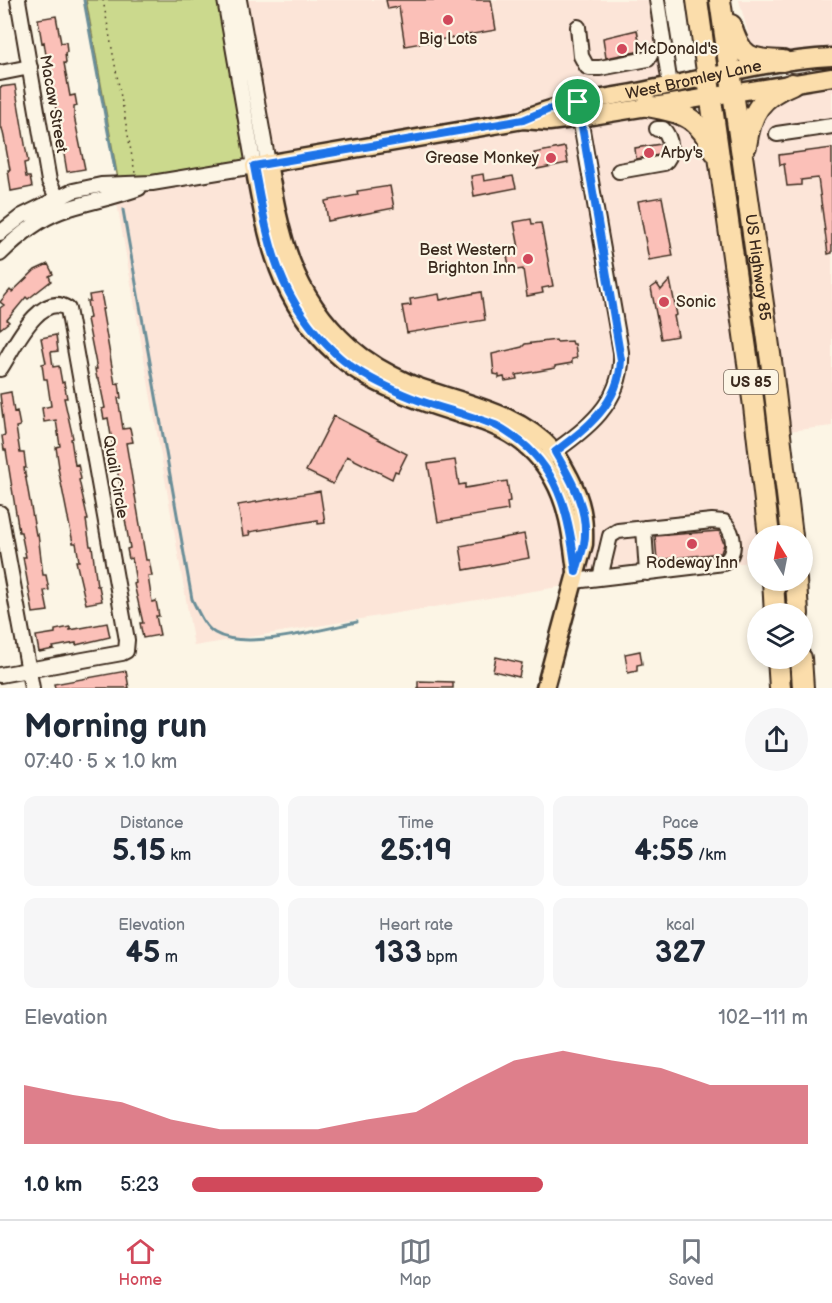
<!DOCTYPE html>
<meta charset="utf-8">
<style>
:root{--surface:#fff;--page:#f6f6f7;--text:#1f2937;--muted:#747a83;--line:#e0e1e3;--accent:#d1495b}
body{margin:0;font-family:"Balsamiq Sans",sans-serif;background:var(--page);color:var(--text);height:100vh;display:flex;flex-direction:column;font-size:22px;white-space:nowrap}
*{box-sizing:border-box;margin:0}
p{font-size:20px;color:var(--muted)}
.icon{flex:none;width:33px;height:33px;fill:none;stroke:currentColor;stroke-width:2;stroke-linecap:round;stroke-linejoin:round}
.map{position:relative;height:688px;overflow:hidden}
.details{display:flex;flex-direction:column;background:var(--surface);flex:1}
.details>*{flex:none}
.needle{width:39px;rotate:350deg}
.tools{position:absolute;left:747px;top:525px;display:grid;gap:12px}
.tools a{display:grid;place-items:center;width:66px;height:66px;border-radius:50%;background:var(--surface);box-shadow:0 3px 9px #0003;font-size:30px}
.pin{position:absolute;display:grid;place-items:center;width:51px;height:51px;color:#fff;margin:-26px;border:3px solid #fff;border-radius:50%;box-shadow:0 2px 6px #0007}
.round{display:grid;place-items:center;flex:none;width:63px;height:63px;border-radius:32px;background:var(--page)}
.head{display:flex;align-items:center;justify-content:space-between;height:102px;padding:0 24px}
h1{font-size:33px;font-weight:700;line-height:45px}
.stats{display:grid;grid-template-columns:repeat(3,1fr);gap:9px;height:102px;padding:6px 24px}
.stats div{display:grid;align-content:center;border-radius:12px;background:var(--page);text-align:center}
.stats b{font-size:30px;font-weight:700}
.stats small{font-size:16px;font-weight:400}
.stats p{font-size:16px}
.chart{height:168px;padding:12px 24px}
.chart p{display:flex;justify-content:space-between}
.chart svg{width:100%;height:108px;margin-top:6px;fill:var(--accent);opacity:.7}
ul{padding:0 24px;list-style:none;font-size:20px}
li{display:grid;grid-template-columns:96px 72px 1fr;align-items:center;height:45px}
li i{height:15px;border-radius:8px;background:var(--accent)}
.menu{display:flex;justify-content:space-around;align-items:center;height:84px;border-top:2px solid var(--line);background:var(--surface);font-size:16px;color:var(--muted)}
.menu a{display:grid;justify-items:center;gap:3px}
.menu .current{color:var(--accent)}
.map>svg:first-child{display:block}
.built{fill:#fce5d8}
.green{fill:#cbd98d;stroke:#838256;stroke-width:1.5}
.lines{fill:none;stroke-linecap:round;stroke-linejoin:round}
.stream{stroke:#6a8e98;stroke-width:3}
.building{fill:#fbc0b8;stroke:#3b2a1e;stroke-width:1.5}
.minor-casing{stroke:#3b2a1e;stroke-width:18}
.major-casing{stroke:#3b2a1e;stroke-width:21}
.highway-casing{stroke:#3b2a1e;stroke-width:24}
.path{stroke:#3b2a1e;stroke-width:1.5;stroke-dasharray:1.5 4.5;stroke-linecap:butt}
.minor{stroke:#fcf5e5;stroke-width:14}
.major{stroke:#fbddab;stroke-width:16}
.highway{stroke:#fbddab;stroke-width:20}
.route-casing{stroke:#fff;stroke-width:12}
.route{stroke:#1a73e8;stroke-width:8}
.poi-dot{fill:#d1495b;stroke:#fcf5e5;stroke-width:2}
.labels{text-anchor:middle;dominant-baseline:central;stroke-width:4.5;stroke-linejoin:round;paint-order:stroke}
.shield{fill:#fcf5e5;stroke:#75675a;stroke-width:1.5}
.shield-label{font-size:15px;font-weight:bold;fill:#3b2a1e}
.poi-label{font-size:16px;fill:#3b2a1e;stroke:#fcf5e5;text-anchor:start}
.street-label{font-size:16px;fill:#3b2a1e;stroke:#fcf5e5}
</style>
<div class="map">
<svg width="832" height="688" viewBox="0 0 832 688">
<rect width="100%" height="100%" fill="#fcf5e5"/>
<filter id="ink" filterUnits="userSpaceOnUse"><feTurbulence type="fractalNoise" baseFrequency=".0167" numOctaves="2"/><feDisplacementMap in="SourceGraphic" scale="12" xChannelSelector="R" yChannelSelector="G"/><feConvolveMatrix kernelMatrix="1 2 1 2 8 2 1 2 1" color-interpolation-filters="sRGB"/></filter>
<g filter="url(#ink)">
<!-- built -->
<path class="built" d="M239,0h418l13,85 -92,17 69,4 61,32 61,397 -11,1 -1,25 -193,25 -370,60 -78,-449 36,-14 116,-20z
M739,0h93v57l-77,2z
M832,77v349l-52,6 -36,-263 17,-66z"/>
<!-- green -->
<path class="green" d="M86,0h139l29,166 -135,19z"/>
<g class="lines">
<!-- stream -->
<path class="stream" d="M84,0l31,170
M123,210l69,389c6,12 12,28 23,34 30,18 108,-4 142,-11"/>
</g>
<!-- building -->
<path class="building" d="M386,0h105l5,30 -91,16 -6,-39 -11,2z
M56,16l5,27 5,-1 1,10 -2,1 1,10h-2l6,33 5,-1 2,11 -3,1v9l11,53 -18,3 -4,-24h-2l-7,-53h-2l-8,-53 -2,1 -4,-24z
M637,30l4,21 -35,7 -3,-20z
M15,85l13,77 -4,1 2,14h4l2,10 -21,4 -3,-21h2l-6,-33 -2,-9h-2v-41z
M661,144l-2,11 -23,4 -1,-11z
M565,147l3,16 -31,6 -3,-16z
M832,148v105l-4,1 -10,-76 -17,2v5l-14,1 -3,-22 -4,1 -1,-10z
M483,174l1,7 29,-5 3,12 -42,8 -3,-20z
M390,186l4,22 -66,13 -3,-20 33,-6 -1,-4z
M662,197l11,59 -24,4 -11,-59z
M531,219l1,5 9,-1 12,63 -11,2 1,5 -16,3 -4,-27 -13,2 -4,-21 13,-2 -5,-26z
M48,264l5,10 -4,2 2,5 -23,18 -2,-2 -19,23 2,2 -9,7v-21l4,-3 -4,-3 10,-12 2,2 23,-22z
M670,280l7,35 -3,1 4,20 -17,3 -10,-51 6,-4 4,6z
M481,292l4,28 -78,13 -5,-27 9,-1 -1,-6 29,-5 1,6z
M101,293l3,16h-2l13,75 4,-1 2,15h-3l5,31 7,-1 3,14 -7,1 20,117h3l3,16h-4l4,26 4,-1 3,15h-3l4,19 -17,3 -3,-15h3l-9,-39 2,-1 -4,-25 -3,1 -2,-10 3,-1 -6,-35 -2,1 -2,-10h3l-6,-36 -4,1 -3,-15 4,-1 -6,-35 -4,1 -2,-10 3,-1 -6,-29h-2l-2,-10h2l-10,-50 3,-1 -3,-17h3l-1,-6z
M56,335l2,16 -7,1 2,15 6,-1 3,17 2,-1 3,16h-3l9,40 -2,1 4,26 3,-1 3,15 -2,1 9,40h-2l4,26h2l5,40h2l3,15 -16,3 -10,-43h3l-3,-18h-3l-15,-75 1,-1 -3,-20 4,-1 -4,-26 -12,2 -2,-14 9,-2 -4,-27h-3l-2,-15 4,-1 -5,-25z
M556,340l1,2 15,-1 1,3h2l2,14 -5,1v4l-17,3v2l-39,7 1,4 -12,2 -1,-4 -5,1v-3l-5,-1 -2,-20 30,-7 3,-3z
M11,392l3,20 3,-1 3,15 -4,1 4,26h4l2,15h-2l12,67 2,-1 5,41h3l3,15 -5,1 4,20 -15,2 -10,-56h3l-5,-25h-2l-13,-82h-2l-2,-14 3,-1 -5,-41z
M334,416l73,38 -9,18 -3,-1 -3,8 -45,-23 -14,28 -27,-13z
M455,460l4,25 6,-1v4l42,-7 3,20 -3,1 1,8 -70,12 -10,-58z
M320,491l5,32 -7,1v-4l-69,12 1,3 -7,1 -5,-31z
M719,531l5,13 -3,9 -64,7 -2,-24z
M524,534l5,24 -65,12 -4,-24z
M107,623l3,14 -34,8v-2l-23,4 1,2 -15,3 -3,-16 19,-3v-3l15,-3v3z
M640,651l2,13 -5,1v6l-9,2 -3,-19z
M496,657l26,6 -3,14 -26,-6z
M126,671l3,17h-74l-1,-4z
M418,681l35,1v6h-35z"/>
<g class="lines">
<defs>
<path id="minor" d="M18,0l31,181 14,29
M239,0l29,163
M657,0l13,85
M578,27l3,29 6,11 3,1h10l48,-9 3,-6
M0,73l30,-6
M777,134l55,-8
M619,171l45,-8c10,-8 7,-26 -1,-34h-6
M0,233l22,-17 51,-25 28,-6 51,-2 102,-17 -29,-166
M0,254c18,-18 37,-34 61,-43 25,-9 52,-13 78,-23
M0,369c12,-17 39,-80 68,-60l59,331 -1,11 -4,2 -122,22
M548,456c37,-25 76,-54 73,-104l-43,-245
M0,513l32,175
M644,528l3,45
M574,581l150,-18c13,-10 11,-29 0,-41l-12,-1 -94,10 -8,5 -10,42"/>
<g id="major">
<path id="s1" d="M526,118c38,-17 80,-19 121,-28 61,-12 122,-30 185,-33"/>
<path d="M268,163c13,74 23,130 81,183 18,16 41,29 62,38 49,19 106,26 143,67 6,7 11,18 16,27 12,23 15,41 14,66l-39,144"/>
<path d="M576,571c-4,-31 -7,-64 -23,-92 -31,-55 -76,-57 -130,-77 -30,-11 -63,-25 -87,-48 -58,-52 -69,-116 -82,-188l269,-46 26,2 31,-4 252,-41"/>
</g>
<g id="highway">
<path d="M697,0l57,406 15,130"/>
<path id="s2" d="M720,0l52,368 20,168"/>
<path d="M731,25c10,33 19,35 52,36"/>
<path d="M647,106c37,7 51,10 68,46"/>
<path d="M746,146c5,-34 14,-49 46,-62"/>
<path d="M773,580l2,34"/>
<path d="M796,580l2,34"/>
<path d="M778,658l2,30"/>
<path d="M801,658l2,30"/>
</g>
</defs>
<!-- minor casing -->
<use href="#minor" class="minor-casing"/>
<!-- major casing -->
<use href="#major" class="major-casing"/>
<!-- highway casing -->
<use href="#highway" class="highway-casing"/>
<!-- path -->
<path class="path" d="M103,0l32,173"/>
<!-- minor -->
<use href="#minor" class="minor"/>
<!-- major -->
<use href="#major" class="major"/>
<!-- highway -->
<use href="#highway" class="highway"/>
</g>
</g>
<g class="lines" filter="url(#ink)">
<defs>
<path id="route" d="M578,102l43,258c-2,44 -34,68 -66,92 16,27 35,59 29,92 -2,9 -6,19 -8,28 -6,-50 -14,-97 -55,-130 -8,-6 -17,-13 -26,-17 -36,-14 -73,-20 -107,-38 -19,-9 -38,-19 -53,-34 -59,-56 -67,-112 -81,-187l269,-46 24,-10z"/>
</defs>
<!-- route casing -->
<use href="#route" class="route-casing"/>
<!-- route -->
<use href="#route" class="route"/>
</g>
<!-- markers -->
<g class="poi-dot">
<circle cx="448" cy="20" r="6"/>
<circle cx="622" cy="49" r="6"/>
<circle cx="649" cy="153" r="6"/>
<circle cx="551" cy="158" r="6"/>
<circle cx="528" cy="259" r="6"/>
<circle cx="664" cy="302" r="6"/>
<circle cx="692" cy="544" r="6"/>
</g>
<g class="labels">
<!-- shield labels -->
<rect class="shield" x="724" y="370" width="54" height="24" rx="4.5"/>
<g class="shield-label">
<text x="751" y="382">US 85</text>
</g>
<!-- poi labels -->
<g class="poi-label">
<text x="448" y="39" text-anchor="middle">Big Lots</text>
<text x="634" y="49">McDonald's</text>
<text x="661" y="153">Arby's</text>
<text x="539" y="158" text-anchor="end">Grease Monkey</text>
<text x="516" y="250" text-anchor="end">Best Western<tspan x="516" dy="18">Brighton Inn</tspan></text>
<text x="676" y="302">Sonic</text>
<text x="692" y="563" text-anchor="middle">Rodeway Inn</text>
</g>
<!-- street labels -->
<g class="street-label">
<text stroke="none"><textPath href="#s1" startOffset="172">West Bromley Lane</textPath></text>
<text transform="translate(53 104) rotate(80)">Macaw Street</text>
<text stroke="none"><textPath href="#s2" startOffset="270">US Highway 85</textPath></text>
<text transform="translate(115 477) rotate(80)">Quail Circle</text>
</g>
</g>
</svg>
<div class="tools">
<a><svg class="needle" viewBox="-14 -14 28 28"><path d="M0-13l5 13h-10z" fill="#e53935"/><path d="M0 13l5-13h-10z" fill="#747a83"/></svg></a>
<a><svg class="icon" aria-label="layers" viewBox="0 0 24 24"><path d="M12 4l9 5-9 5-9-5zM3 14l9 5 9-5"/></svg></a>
</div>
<div class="pin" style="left:578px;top:102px;background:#1e9e55"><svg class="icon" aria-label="arrive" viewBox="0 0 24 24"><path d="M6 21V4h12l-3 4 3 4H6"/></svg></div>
</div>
<section class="details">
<div class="head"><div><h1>Morning run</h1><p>07:40 · 5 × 1.0 km</p></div><a class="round"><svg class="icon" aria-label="share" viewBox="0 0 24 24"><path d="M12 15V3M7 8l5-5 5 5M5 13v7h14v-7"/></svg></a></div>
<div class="stats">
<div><p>Distance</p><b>5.15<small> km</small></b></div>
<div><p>Time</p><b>25:19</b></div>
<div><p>Pace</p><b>4:55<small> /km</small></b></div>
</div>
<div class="stats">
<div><p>Elevation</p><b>45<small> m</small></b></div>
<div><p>Heart rate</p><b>133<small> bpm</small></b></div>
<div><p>kcal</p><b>327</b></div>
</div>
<div class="chart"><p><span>Elevation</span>102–111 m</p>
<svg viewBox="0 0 160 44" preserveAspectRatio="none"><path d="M0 44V20L10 24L20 27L30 34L40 38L50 38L60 38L70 34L80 31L90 20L100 10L110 6L120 10L130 13L140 20L150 20L160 20V44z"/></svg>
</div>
<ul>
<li><b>1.0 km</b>5:23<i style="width:57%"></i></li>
</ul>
</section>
<nav class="menu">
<a class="current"><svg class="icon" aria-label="home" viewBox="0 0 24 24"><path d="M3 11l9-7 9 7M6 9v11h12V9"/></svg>Home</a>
<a><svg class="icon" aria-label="map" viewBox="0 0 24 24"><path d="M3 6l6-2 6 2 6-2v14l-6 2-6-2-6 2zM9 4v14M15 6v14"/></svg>Map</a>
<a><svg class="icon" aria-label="saved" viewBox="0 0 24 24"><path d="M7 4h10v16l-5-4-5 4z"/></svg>Saved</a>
</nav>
